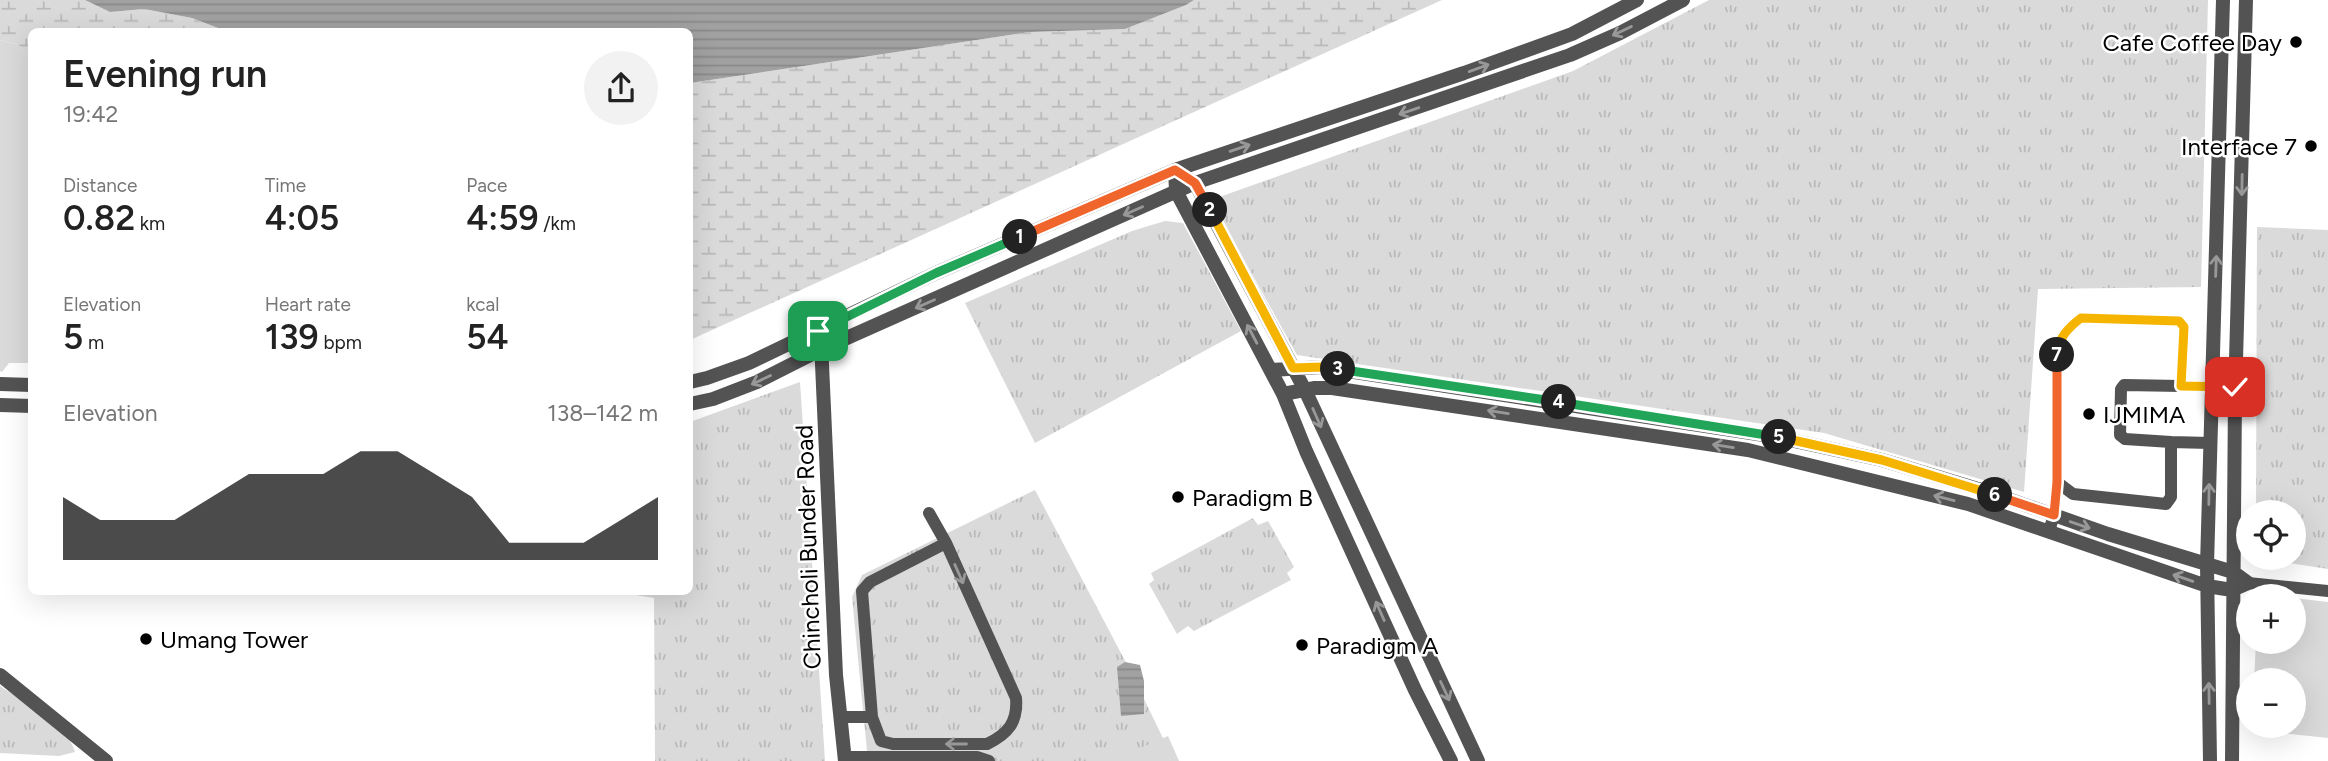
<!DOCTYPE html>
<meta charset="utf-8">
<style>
:root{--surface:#fff;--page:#f2f2f2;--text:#222;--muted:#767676;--accent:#000}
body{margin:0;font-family:Figtree,sans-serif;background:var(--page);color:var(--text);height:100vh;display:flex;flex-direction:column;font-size:26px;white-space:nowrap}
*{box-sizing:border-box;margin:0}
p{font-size:23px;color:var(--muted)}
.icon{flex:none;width:38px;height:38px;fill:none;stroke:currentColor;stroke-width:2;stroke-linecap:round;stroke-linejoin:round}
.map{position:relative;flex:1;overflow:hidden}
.drawer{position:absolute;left:28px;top:28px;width:665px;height:567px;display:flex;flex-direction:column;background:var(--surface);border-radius:10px;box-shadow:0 7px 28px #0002}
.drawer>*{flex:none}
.tools{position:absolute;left:2236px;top:500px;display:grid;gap:14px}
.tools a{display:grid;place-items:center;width:70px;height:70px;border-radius:50%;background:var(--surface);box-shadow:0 7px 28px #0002;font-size:35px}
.pin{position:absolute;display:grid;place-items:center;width:60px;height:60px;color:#fff;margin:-30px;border-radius:14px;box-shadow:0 4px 10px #0006}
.km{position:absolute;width:35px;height:35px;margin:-18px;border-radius:50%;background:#222;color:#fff;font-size:19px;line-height:35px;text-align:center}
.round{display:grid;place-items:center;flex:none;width:74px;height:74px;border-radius:37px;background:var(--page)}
.overview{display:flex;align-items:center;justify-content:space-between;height:119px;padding:0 35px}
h1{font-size:38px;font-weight:600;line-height:52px}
.stats{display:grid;grid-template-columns:repeat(3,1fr);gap:10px;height:119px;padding:7px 35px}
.stats div{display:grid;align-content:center}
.stats b{font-size:35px;font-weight:600}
.stats small{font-size:19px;font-weight:400}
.stats p{font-size:19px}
.chart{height:196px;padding:14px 35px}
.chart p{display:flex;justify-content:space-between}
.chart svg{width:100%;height:126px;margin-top:7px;fill:var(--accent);opacity:.7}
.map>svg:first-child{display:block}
.grass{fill:url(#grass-tufts)}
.wetland{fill:url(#wetland-marsh)}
.park{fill:#dadada}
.water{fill:url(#water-rules)}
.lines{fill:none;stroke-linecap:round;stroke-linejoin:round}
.minor{stroke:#535353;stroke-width:12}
.tertiary{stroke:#535353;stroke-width:14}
.oneway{stroke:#989898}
.split-1-casing{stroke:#fff;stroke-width:14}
.split-2-casing{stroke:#fff;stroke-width:14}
.split-3-casing{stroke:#fff;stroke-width:14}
.split-4-casing{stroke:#fff;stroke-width:14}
.split-5-casing{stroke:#fff;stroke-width:14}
.split-6-casing{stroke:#fff;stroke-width:14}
.split-7-casing{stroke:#fff;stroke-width:14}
.split-8-casing{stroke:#fff;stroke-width:14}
.split-1{stroke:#22a559;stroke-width:9}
.split-2{stroke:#f0652b;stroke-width:9}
.split-3{stroke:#f5b400;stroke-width:9}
.split-4{stroke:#22a559;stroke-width:9}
.split-5{stroke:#22a559;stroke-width:9}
.split-6{stroke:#f5b400;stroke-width:9}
.split-7{stroke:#f0652b;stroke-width:9}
.split-8{stroke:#f5b400;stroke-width:9}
.poi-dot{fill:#000;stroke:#fff;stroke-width:2.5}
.labels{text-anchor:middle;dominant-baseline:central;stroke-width:5;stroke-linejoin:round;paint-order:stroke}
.poi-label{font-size:24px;fill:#000;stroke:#fff;text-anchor:start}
.street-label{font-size:24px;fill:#000;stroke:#fff}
</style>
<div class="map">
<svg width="2328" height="761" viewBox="0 0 2328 761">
<defs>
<pattern id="grass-tufts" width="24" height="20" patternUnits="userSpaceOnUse" patternTransform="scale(1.75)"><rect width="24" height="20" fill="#dadada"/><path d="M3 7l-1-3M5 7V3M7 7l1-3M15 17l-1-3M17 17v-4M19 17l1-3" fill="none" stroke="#b9b9b9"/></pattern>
<pattern id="wetland-marsh" width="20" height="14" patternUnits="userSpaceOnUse" patternTransform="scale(1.75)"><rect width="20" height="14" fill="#dadada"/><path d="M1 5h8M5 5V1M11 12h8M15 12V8" fill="none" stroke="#b9b9b9"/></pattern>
<pattern id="water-rules" width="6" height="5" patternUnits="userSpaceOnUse" patternTransform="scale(1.75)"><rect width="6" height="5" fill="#a1a1a1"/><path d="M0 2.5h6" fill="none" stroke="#898989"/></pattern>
</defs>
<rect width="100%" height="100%" fill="#fff"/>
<!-- grass -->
<path class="grass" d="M1709,0h499l-7,287 -163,2 -14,203 -200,-59 -527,-78 -86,-155 362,-129z
M1165,221l18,2 58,108 -206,112 -70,-140 167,-72z
M2257,227l71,3v339l-72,-11h38v-45h-38z
M800,382l25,379h-170l-1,-163 -36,-6h72v-170z
M1035,490l97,184 42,87h-306l-16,-164 10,-22z
M1253,518l5,7 10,-4 26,46 -7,6 4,7 -97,51 -6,-5 -11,8 -28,-50 5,-4 -3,-7z
M0,686c25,17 67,36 75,66l-16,4 -59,-3z"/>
<!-- wetland -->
<path class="wetland" d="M0,0h85l25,12 34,-3 48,9 34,13 -194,1 -1,22 -15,-10 -16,-4z
M1194,0h248l-752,340v-257l340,-51 95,-3 61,-24z"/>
<!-- park -->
<path class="park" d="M0,40l16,4 16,10 -1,309h-22l-7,9 -2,-1z
M2294,598l34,4v136l-76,-8 1,-4h41v-45h-40l2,-39h38z
M1168,736l11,25h-69z"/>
<!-- water -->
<path class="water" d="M85,0h1109l-8,5 -61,24 -95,3 -340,51v-51l-464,-1 -34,-13 -48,-9 -34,3z
M1125,662l15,3 4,16v33l-23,2 -4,-49z"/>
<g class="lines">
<!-- minor -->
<path class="minor" d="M2171,442l39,1
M2057,482l16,12 93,10 5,-7v-55l-46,-3 -5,-4 1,-46 3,-4 57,1
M2049,531l5,-16 3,-33v-136l9,-15 15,-13 98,3 5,6 -3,59 54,1
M2248,583l80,8
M840,717h32l9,24 12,3h94c21,-10 31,-22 29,-46l-70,-155 -17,-30
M872,717l-10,-126 8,-9 76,-39
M844,757h133l12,4"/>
<!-- tertiary -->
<path class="tertiary" d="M1175,170l1,21 107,203 23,57 109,239 36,71
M1188,179l7,4 110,207 173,371
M821,342l15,333 9,86
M1271,370l51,-3 455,70 105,23 109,33 117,41 125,38 15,11 -16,7 -25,-4 -239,-82 -220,-54 -416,-62h-17l-32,6
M690,382l17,-4 42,-15 187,-90 239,-103 289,-97 108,-39 65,-34
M0,384l32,1
M690,404l23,-5 44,-17 65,-33 373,-166 375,-128 50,-22 63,-33
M0,405l32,1
M0,675l106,86
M2210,761l-3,-196 16,-565
M2232,761l3,-365 11,-396"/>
</g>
<!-- one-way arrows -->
<defs><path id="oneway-shaft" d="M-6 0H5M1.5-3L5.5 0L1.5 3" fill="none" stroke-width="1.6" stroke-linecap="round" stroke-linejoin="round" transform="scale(1.75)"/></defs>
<g class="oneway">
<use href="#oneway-shaft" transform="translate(1622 31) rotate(154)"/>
<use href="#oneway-shaft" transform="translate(1479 68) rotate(-20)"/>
<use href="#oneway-shaft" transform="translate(1409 111) rotate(161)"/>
<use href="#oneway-shaft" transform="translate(1240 148) rotate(-19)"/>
<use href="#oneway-shaft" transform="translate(2242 185) rotate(91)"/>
<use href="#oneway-shaft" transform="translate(1133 211) rotate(156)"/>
<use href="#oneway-shaft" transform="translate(2216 266) rotate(-88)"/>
<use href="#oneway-shaft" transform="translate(925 304) rotate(156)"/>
<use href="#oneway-shaft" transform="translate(1252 334) rotate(-118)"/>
<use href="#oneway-shaft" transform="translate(761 380) rotate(155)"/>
<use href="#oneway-shaft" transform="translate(1498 412) rotate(-171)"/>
<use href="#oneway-shaft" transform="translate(1317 418) rotate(66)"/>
<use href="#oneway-shaft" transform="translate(1723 446) rotate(-171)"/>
<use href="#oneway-shaft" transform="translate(2209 494) rotate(-89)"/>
<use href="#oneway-shaft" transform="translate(1944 498) rotate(-166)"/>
<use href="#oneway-shaft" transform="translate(2080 525) rotate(19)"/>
<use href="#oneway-shaft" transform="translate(959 574) rotate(66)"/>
<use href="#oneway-shaft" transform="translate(2183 578) rotate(-161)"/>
<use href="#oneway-shaft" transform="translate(1380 611) rotate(-114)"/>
<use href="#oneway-shaft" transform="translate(1445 691) rotate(65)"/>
<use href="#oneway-shaft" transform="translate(2209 693) rotate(-91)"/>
<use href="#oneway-shaft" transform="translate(956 744) rotate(180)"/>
</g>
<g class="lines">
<defs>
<path id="split-1" d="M818,331l118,-58 84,-36"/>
<path id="split-2" d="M1020,237l155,-67 20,13 15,27"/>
<path id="split-3" d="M1210,210l83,158 29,-1 16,2"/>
<path id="split-4" d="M1338,369l221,33"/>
<path id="split-5" d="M1559,402l220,35"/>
<path id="split-6" d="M1779,437l103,23 113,35"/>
<path id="split-7" d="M1995,495l59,20 3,-33v-127"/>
<path id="split-8" d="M2057,355c1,-17 11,-27 24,-37l98,3 5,6 -3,59 54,1"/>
</defs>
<!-- split-1 casing -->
<use href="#split-1" class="split-1-casing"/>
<!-- split-2 casing -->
<use href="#split-2" class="split-2-casing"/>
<!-- split-3 casing -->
<use href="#split-3" class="split-3-casing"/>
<!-- split-4 casing -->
<use href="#split-4" class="split-4-casing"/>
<!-- split-5 casing -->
<use href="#split-5" class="split-5-casing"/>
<!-- split-6 casing -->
<use href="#split-6" class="split-6-casing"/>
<!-- split-7 casing -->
<use href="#split-7" class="split-7-casing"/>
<!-- split-8 casing -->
<use href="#split-8" class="split-8-casing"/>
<!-- split-1 -->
<use href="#split-1" class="split-1"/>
<!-- split-2 -->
<use href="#split-2" class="split-2"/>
<!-- split-3 -->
<use href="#split-3" class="split-3"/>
<!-- split-4 -->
<use href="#split-4" class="split-4"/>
<!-- split-5 -->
<use href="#split-5" class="split-5"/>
<!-- split-6 -->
<use href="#split-6" class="split-6"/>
<!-- split-7 -->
<use href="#split-7" class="split-7"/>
<!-- split-8 -->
<use href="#split-8" class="split-8"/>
</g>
<!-- markers -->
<g class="poi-dot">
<circle cx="2296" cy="42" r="7"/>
<circle cx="2311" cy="146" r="7"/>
<circle cx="2089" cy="414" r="7"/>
<circle cx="1178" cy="497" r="7"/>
<circle cx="146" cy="639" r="7"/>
<circle cx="1302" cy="645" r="7"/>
</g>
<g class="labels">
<!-- poi labels -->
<g class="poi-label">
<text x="2282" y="42" text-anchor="end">Cafe Coffee Day</text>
<text x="2297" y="146" text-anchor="end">Interface 7</text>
<text x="2103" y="414">IJMIMA</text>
<text x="1192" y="497">Paradigm B</text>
<text x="160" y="639">Umang Tower</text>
<text x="1316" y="645">Paradigm A</text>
</g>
<!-- street labels -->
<g class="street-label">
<text transform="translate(808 547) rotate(-92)">Chincholi Bunder Road</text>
</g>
</g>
</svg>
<div class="tools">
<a><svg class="icon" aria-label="locate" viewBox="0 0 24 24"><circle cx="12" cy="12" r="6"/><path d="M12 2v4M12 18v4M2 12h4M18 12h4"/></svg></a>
<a>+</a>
<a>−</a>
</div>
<div class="pin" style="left:818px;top:331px;background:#1e9e55"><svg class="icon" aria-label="arrive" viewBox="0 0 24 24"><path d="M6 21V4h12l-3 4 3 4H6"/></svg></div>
<div class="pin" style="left:2235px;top:387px;background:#d93025"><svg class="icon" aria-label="check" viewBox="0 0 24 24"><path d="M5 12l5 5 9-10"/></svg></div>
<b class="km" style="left:1020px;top:237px">1</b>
<b class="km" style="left:1210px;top:210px">2</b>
<b class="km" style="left:1338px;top:369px">3</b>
<b class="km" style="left:1559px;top:402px">4</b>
<b class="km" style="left:1779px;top:437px">5</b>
<b class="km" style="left:1995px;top:495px">6</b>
<b class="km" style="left:2057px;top:355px">7</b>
<section class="drawer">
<div class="overview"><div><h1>Evening run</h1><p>19:42</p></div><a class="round"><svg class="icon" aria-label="share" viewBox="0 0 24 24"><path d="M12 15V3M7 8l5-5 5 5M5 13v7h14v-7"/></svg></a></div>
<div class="stats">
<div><p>Distance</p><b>0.82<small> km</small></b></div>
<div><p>Time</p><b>4:05</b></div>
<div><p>Pace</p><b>4:59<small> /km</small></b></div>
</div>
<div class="stats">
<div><p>Elevation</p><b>5<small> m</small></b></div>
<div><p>Heart rate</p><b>139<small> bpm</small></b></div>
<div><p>kcal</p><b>54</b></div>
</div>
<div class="chart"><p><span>Elevation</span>138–142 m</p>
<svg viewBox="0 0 160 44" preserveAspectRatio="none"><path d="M0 44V22L10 30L20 30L30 30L40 22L50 14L60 14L70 14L80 6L90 6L100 14L110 22L120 38L130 38L140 38L150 30L160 22V44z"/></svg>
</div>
</section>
</div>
